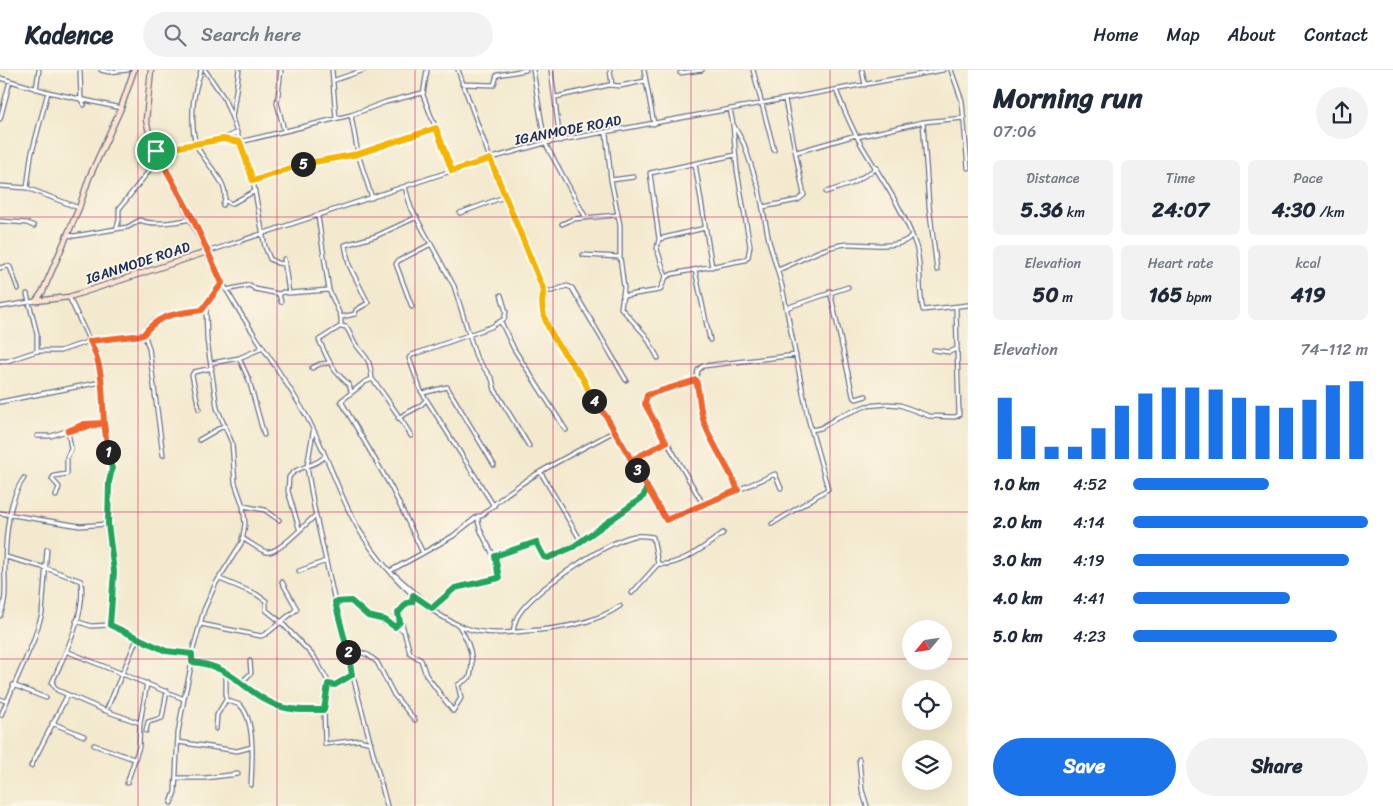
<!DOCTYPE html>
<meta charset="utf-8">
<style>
:root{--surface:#fff;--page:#f2f2f3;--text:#1f2937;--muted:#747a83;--line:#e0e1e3;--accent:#1a73e8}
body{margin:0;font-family:Sriracha,sans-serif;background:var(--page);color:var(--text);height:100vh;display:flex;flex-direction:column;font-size:19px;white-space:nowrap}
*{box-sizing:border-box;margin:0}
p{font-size:16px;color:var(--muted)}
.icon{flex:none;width:28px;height:28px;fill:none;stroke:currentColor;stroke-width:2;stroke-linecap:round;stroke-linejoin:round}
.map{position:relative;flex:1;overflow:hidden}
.details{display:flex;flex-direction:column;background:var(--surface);width:425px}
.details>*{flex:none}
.needle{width:32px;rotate:241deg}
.tools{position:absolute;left:902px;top:550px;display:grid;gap:10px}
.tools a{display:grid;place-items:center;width:50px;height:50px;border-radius:50%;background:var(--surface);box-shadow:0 5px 20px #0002;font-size:25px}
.pin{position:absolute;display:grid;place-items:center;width:42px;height:42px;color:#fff;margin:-21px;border:2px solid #fff;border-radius:50%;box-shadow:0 1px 5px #0007}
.km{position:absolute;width:25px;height:25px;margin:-12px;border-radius:50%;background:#222;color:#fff;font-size:14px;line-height:25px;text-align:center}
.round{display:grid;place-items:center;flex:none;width:52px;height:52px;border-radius:26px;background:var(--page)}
.overview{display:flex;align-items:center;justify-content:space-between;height:85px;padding:0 25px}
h1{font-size:28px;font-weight:800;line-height:38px}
.stats{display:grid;grid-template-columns:repeat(3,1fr);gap:8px;height:85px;padding:5px 25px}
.stats div{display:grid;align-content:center;border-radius:8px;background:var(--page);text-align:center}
.stats b{font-size:21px;font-weight:800}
.stats small{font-size:14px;font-weight:400}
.stats p{font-size:14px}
.chart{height:140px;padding:10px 25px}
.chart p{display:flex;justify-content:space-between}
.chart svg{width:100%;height:90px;margin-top:5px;stroke:var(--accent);stroke-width:6}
.action{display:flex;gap:10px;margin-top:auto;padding:10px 25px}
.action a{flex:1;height:58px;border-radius:30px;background:var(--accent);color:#fff;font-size:20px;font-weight:800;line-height:58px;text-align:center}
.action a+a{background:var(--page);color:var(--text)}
ul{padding:0 25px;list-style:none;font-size:16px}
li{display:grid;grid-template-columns:80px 60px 1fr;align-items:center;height:38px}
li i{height:12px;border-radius:6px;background:var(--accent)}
header{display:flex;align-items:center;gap:30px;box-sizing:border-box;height:70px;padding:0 25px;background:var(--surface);border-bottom:1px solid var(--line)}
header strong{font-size:24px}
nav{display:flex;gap:28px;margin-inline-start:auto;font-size:18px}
.search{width:350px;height:45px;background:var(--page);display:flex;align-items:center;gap:12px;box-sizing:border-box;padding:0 18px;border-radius:28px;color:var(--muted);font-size:19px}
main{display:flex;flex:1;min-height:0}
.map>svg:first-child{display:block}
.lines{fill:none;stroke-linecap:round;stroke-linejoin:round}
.street-casing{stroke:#677085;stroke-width:5.5}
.secondary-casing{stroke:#677085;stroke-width:7}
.street{stroke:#fff;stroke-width:3}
.secondary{stroke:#fee3d1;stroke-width:4.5}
.split-1-casing{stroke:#fff;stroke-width:10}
.split-2-casing{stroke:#fff;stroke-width:10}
.split-3-casing{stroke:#fff;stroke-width:10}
.split-4-casing{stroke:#fff;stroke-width:10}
.split-5-casing{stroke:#fff;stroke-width:10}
.split-6-casing{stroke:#fff;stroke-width:10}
.split-1{stroke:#f0652b;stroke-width:6}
.split-2{stroke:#22a559;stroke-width:6}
.split-3{stroke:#22a559;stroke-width:6}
.split-4{stroke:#f0652b;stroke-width:6}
.split-5{stroke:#f5b400;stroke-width:6}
.split-6{stroke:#f5b400;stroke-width:6}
.grid{fill:none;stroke:#c2185b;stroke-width:1;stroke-opacity:0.55}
.labels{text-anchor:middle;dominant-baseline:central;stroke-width:4;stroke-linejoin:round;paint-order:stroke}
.street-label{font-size:14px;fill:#1b2f5e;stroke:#fcf5e5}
</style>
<header>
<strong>Kadence</strong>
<div class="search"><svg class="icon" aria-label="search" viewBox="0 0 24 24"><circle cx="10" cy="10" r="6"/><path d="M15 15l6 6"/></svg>Search here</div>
<nav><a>Home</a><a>Map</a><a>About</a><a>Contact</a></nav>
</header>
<main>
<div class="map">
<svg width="968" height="736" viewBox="0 0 968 736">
<rect width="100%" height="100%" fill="#fcf5e5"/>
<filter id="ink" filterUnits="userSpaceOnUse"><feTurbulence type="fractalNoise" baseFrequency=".02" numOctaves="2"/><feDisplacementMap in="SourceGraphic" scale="10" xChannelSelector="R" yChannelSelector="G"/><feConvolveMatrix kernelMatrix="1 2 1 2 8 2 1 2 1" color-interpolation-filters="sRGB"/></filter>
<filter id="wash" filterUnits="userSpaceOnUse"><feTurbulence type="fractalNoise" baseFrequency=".0096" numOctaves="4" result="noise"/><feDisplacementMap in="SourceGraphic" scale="20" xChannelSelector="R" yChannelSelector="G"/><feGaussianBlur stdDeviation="1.12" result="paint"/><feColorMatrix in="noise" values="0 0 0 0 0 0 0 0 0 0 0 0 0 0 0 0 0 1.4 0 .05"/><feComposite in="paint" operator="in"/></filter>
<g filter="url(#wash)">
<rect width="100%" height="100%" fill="#f3e9ce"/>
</g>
<g filter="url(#ink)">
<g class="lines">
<defs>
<path id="street" d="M80,0l1,30 3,5
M101,0l8,2 19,-2
M201,0c-1,7 -4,12 -5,18 -4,14 -5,45 1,58 8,19 36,38 26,59
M205,0l19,28 8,20
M239,0l-7,48 21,63 12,66 5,12 7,4 8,1
M281,0l-4,33 7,27
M332,0l4,49
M427,0l-4,25 29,76
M458,0l46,127 40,94 -1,17 7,21 33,49 5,14 18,24 56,100 4,3 5,-1 32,-14
M533,0l12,73 41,75
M551,0l9,71
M610,0l2,15
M644,0l10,54
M753,0l21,80
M862,0l3,15
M951,0l11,31 6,67
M680,3l22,-3
M0,8l48,14 73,16
M335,10l29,-10
M462,14l32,1 3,-10 29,-5
M36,19l3,-19
M836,20c8,19 15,38 26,56 19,32 42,64 54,100 6,19 2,44 7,64l45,-5
M556,27l53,-12 11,1 25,-5
M730,39l3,15 11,20 15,45 10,52 13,45 26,132 20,71 -56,35
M351,45l7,39 14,44
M0,49l10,-38
M923,52l6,83 8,65
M606,63l5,47 9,45v32l4,31 -3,20 25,28 12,22
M857,67l66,-15 41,-4
M226,68l11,-6
M156,81l67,-12 17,3 111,-27 35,-13 36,-9
M797,82l59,-17
M695,94l17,103
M611,110l23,-3
M253,111l59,-20 46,-7 78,-26
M0,116l27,2 52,20
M405,117l6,21 43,78 22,71 16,22 3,11 34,56
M27,118l4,-32 17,-64
M826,122l25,-8 26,-16
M226,131l5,3 24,-13
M763,137l35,-7 6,-5 -19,-95
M460,143l44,-16
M318,146l11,74 12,27v9
M0,151l27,2 7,3
M562,154l11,-5 44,-4
M117,157l2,-7v-11l40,-51
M67,165l7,1 54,-9 12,-7c12,6 38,2 51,-1
M659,169l46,-11
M583,185l37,2
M284,189l5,34
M0,198l7,-2 3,1 8,22
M695,200l15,70
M778,200c23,-9 45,-24 69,-26 16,-1 53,7 64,-8
M666,207l-9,-28 2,-10 -9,-66 85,-18
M226,220l24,-5 5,4 24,5 4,-2 6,1 40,-3
M544,221h8l15,-5 5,2 54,92
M830,221l23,105 3,3 10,-3
M27,224l10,40v17
M279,224l2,8
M623,226l37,-6 6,-13 6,-3 73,-14 3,-3 2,-11 -13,-76 -4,-45
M69,227l30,64 5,33v29l8,46 -4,23 1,32 5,48 -4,53
M0,237l36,-6
M206,237l1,33 10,68 15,35 3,40 8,23 2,18 -3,18 -26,41 -12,27 -12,43v9c42,5 52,31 86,44 14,5 31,4 46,4
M412,237l-16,-43 2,-3 33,-17
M786,238l62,-21
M341,247l14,-3 1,-4 12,-7 -19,-38 -4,-20 31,-9 41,-19
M501,252l13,27 52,81
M341,256l5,1c4,5 5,10 8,15 11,16 16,14 18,37 3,2 36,50 39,57
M341,256l-22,14c6,12 11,27 21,36 5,6 10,7 11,16
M934,280l15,2 8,-3 -1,-41
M239,288l10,22 15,55
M0,291h7l30,-10h23l30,-10 54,-7
M212,293l27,-5 21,-9 1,-4
M312,298l8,-4 9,-1
M372,309l-7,3 -24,19 50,86 32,66 30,-17 25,-20h4c31,-34 91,-62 131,-84
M696,310c5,15 3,30 9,45 9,23 24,43 33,65l-35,14 -58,-100 2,-9 31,-8z
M696,310l2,-10 5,-4 93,-11
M423,323l24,-6 47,78
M0,332l101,-20
M199,339l-7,-34 2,-3 18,-4
M398,348l22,-12 6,-6
M78,358l16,-3
M811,360l10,-2 17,-11 28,-11 22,-2 12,1 29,11 26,1 4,-2 -2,-66
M313,362l-6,35 7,40 29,131 44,168
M37,366h14l18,-6
M199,370l26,-15
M163,385l-14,-107c-1,-4 -5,-11 -4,-15 1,-18 45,-21 57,-23l20,-27
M632,390l34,-18
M738,420l37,-16 6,14
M56,426l3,-9 -7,-8 2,-3 13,-2v-17l4,-8 -3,-18 16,-7 20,-1
M243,436l22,4 14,10
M494,436l-73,-115 -12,-33 3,-3 79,-28 13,-8 2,-7 -5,-17
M0,443l80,13 29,-2
M299,458l-11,-37 1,-14c8,-12 26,-9 36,-21
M242,468c7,4 16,11 24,14 12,3 40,-29 50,-37
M581,471l62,-44 4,-10
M495,486l41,-14 8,15 4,1 33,-17 -40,-68
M6,487l40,11 35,13c5,34 -16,72 -29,102l5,7 49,21 31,-72
M299,501l27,-10
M390,501l33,-18
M395,505l27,24
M220,509l36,15 10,7v9l15,12 34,36 13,23 -4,29 1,34 34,-4 12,3
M632,523l26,-29c20,3 50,-19 65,-31
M413,526l-1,6 -5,1 -8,10 11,40 11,7 5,15 27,36 8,-13 -3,-13 12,-8c5,-19 -1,-35 -11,-51
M335,532l16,-1 17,14 35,15
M620,536c-26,18 -62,23 -94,25 -20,2 -41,4 -60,-3 -47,-17 -94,-70 -116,-115 -15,-31 -26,-65 -43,-96 -32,-56 -74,-107 -100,-165l271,-90 67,-19 398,-73
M432,538l23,-20 44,-10c1,-23 -22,-42 -21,-61
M0,546c8,-18 4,-34 5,-53 1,-27 3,-63 19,-85
M76,551l15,5 19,-1 56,26 26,2
M201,554l60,12 5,-2 31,-25 -15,-27
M513,562c1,-6 2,-13 6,-18 15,-24 87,-72 115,-78 6,-1 13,0 19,1l5,27
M346,577l22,8 9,7 17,33 21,25
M66,581l118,48 -6,34 -3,59 -4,11
M242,612l9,-9 -1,-12
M328,614l7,1 17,-10
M13,615l33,13
M0,629l6,2
M184,629l8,-37
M226,630l14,5c16,16 12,58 11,80
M106,641l34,12 7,-40
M1,645l32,-73 9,-28 5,-65
M52,653l32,13
M216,659l1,-14 9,-15v-28
M146,661l2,-9 14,-4 5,-27
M178,672l59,9 15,-4
M94,675l40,14
M859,689l3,31 5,16
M31,696l36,-70
M176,708h29l33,-4
M127,713l12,-36 1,-24"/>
<path id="secondary" d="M36,231l33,-4 138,-45 -57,-116 -4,-16 5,-50
M36,231l7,-10 36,-83 10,-30 32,-70 13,-38"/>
</defs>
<!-- street casing -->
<use href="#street" class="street-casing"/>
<!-- secondary casing -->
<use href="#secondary" class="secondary-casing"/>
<!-- street -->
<use href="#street" class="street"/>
<!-- secondary -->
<use href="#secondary" class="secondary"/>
</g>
</g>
<g class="lines" filter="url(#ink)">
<defs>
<path id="split-1" d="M108,382l-4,-29 -20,1 -16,7 36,-8c-2,-31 0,-54 -14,-82l53,-6c16,-22 34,-21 59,-25l20,-27 -29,-64 -37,-68"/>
<path id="split-2" d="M108,382l4,17 -3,13 -1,42 6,48 -4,53 56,26 26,3v8c42,4 52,31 86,44 14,5 31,4 46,4l4,-26 7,1 17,-10 -4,-23"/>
<path id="split-3" d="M348,582l-13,-50 16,-1 17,15 17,4 10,7 5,-5 -2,-9 9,-10 5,-1 1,-7 19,13 23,-20 44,-10 -4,-22 41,-14 8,15 4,1 25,-11 70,-50 4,-10 -10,-17"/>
<path id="split-4" d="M594,331l12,15 60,104 72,-30c-9,-22 -24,-42 -33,-65 -6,-15 -5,-30 -9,-45l-49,15 -2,9 21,38 -34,18 5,10"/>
<path id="split-5" d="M303,94l55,-10 78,-26 16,43 38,-12 54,132c-10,30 22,63 38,86 5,8 7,17 12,24"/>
<path id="split-6" d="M156,81l67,-12 17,3 13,39 50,-17"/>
</defs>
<!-- split-1 casing -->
<use href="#split-1" class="split-1-casing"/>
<!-- split-2 casing -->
<use href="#split-2" class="split-2-casing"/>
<!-- split-3 casing -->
<use href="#split-3" class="split-3-casing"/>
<!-- split-4 casing -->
<use href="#split-4" class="split-4-casing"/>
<!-- split-5 casing -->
<use href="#split-5" class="split-5-casing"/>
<!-- split-6 casing -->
<use href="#split-6" class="split-6-casing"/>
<!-- split-1 -->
<use href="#split-1" class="split-1"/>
<!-- split-2 -->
<use href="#split-2" class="split-2"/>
<!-- split-3 -->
<use href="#split-3" class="split-3"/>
<!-- split-4 -->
<use href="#split-4" class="split-4"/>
<!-- split-5 -->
<use href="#split-5" class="split-5"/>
<!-- split-6 -->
<use href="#split-6" class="split-6"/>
</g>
<!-- grid -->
<path class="grid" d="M138,0v736M277,0v736M415,0v736M553,0v736M691,0v736M830,0v736M0,147h968M0,294h968M0,442h968M0,589h911M944,589h24"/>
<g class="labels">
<!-- street labels -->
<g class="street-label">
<text transform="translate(568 60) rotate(-11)">IGANMODE ROAD</text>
<text transform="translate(138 193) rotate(-18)">IGANMODE ROAD</text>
</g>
</g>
</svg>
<div class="tools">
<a><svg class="needle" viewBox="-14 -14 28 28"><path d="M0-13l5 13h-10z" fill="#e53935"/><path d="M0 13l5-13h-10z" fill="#747a83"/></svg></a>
<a><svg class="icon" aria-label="locate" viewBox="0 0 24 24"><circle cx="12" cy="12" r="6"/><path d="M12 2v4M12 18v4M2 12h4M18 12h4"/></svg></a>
<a><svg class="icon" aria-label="layers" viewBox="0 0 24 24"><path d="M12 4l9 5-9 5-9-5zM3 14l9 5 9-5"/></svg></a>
</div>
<div class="pin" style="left:156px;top:81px;background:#1e9e55"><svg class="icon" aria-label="arrive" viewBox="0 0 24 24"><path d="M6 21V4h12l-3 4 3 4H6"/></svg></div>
<b class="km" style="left:108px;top:382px">1</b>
<b class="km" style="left:348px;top:582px">2</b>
<b class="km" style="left:637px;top:400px">3</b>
<b class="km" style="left:594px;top:331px">4</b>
<b class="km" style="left:303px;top:94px">5</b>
</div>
<section class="details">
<div class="overview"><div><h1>Morning run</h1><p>07:06</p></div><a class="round"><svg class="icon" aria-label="share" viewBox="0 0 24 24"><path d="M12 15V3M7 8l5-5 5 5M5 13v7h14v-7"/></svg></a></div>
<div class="stats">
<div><p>Distance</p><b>5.36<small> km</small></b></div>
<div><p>Time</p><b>24:07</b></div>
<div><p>Pace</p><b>4:30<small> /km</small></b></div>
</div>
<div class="stats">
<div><p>Elevation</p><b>50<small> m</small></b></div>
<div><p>Heart rate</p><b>165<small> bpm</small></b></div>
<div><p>kcal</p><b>419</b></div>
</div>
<div class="chart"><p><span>Elevation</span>74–112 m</p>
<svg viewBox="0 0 160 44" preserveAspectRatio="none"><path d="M5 44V14M15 44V28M25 44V38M35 44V38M45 44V29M55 44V18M65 44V12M75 44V9M85 44V9M95 44V10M105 44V14M115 44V18M125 44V19M135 44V15M145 44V8M155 44V6"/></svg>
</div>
<ul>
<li><b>1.0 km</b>4:52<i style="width:58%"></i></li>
<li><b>2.0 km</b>4:14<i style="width:100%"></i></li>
<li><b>3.0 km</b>4:19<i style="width:92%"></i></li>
<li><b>4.0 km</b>4:41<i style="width:67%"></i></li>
<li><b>5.0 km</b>4:23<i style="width:87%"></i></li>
</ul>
<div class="action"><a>Save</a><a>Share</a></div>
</section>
</main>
